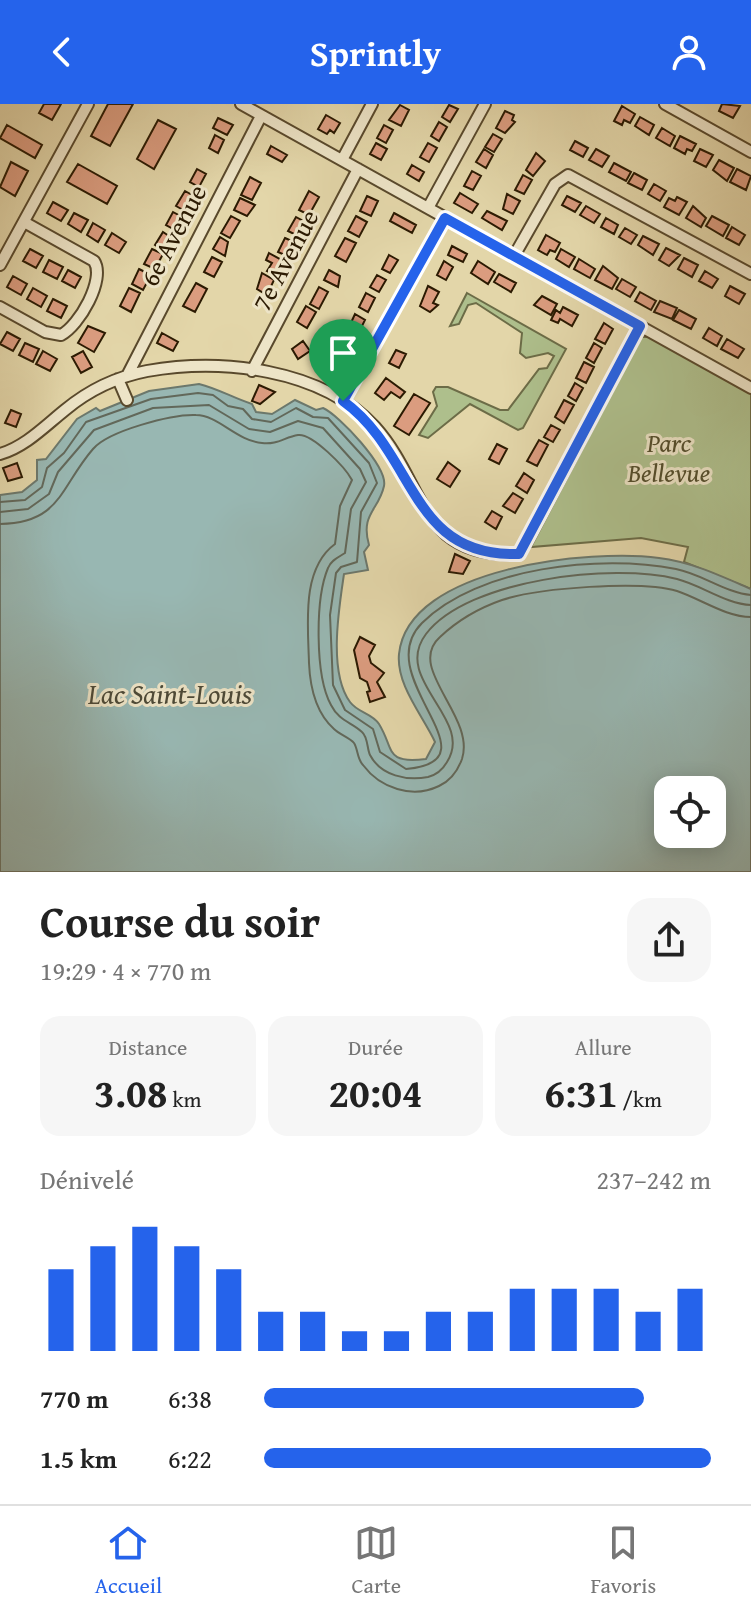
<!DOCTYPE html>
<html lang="fr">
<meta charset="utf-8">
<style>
:root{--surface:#fff;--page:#f6f6f6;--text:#222;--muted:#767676;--line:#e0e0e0;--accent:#2563eb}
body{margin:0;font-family:"Gentium Book Plus",serif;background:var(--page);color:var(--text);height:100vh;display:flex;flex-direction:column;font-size:30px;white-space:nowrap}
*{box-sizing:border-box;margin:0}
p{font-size:26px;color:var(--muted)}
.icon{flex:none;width:44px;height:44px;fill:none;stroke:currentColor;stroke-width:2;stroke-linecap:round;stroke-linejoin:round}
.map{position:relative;height:768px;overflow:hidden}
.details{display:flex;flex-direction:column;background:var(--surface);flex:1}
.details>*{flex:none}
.fabs{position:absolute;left:654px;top:672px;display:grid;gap:16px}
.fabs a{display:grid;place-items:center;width:72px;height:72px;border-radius:16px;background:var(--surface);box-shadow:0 4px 20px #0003;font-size:40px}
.pin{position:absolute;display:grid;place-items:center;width:68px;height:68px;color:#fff;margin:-82px -34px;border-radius:50% 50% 50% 0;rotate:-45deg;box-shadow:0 0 8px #0007}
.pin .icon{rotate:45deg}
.round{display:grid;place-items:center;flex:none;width:84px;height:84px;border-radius:24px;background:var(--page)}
.headline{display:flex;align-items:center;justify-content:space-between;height:136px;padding:0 40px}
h1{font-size:44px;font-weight:800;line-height:60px}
.metrics{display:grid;grid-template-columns:repeat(3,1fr);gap:12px;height:136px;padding:8px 40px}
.metrics div{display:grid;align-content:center;border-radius:20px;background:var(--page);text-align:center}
.metrics b{font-size:40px;font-weight:800}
.metrics small{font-size:22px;font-weight:400}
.metrics p{font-size:22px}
.chart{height:224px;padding:16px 40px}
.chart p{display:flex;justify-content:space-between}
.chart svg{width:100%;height:144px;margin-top:8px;stroke:var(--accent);stroke-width:6}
ul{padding:0 40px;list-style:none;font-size:26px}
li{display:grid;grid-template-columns:128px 96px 1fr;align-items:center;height:60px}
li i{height:20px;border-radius:10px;background:var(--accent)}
header{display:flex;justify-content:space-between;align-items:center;height:104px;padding:0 40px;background:var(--accent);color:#fff;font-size:36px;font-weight:800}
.menu{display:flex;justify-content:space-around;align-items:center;height:112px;border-top:2px solid var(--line);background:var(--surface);font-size:22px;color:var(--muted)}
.menu a{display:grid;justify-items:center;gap:4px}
.menu .current{color:var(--accent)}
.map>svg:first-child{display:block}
.green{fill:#aebf8c;stroke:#6c6c47;stroke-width:2}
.water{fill:#98b7b2;stroke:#6c786c;stroke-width:2;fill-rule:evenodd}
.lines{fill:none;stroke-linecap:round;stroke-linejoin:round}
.shore{stroke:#62685a;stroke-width:2}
.building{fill:#db9c7f;stroke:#2b1a02;stroke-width:2}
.minor-casing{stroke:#59492c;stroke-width:14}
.minor{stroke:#ede4c7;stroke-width:10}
.route-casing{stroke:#fff;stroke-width:16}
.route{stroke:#2563eb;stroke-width:10}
.labels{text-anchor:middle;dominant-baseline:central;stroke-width:6;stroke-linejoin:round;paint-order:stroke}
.street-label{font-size:26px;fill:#2b1a02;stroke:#ede4c7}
.park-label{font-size:26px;font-style:italic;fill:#524c2b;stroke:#ede4c7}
.water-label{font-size:28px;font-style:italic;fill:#4c4937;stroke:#ede4c7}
</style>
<header><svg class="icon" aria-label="back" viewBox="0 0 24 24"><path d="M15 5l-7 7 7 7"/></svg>Sprintly<svg class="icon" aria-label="person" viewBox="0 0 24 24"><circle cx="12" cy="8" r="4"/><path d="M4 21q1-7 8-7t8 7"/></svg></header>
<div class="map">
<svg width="751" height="768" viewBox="0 0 751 768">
<rect width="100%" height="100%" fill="#e3d6a9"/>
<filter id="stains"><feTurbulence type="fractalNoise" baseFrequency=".0025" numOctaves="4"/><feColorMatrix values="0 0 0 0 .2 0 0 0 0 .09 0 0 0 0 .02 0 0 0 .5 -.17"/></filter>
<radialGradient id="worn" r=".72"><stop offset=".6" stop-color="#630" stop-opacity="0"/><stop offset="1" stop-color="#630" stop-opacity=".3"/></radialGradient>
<!-- green -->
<path class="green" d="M467,189l99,56 -43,79 -5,2 -48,-26 -42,34 -9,-3 18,-29 -4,-14 3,-5h12l52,23h8l31,-41 8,-1 7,-12 -6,-3 -22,5 -6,-5 2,-20 -46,-30 -8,2 -9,19 -9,2z
M641,233h10l100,56v196l-67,-27 4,-15 -47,-9 -110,9z"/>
<!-- water -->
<path class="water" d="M199,280c20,5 34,14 53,20l4,8 16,2 23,-14 21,10 7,-2c16,7 65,59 61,78 -5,24 -24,28 -15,59l-5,7 4,18 -24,4c-5,34 -16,98 6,128 8,11 22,11 29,22 16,26 5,40 47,35l9,-17c-12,-26 -39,-57 -36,-88 9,-88 194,-105 260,-96 33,4 62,18 92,31v283h-751v-377l22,-3 15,-12v-20l9,-1 31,-40 19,-11 4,3 49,-20zM668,686h44v44h-44z"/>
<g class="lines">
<!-- shore -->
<path class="shore" d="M0,398l25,-2 17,-13 5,-19 17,-15 22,-31 65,-23 47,-6 15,2 15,11 15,3 9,10 19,3 25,-14 17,9 15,1 41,45 8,20 -16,29 -4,50 -16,5 -5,6 -6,42 3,70 12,25 28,19 7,23 26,17c95,-8 -38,-92 16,-146 56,-56 179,-69 254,-54 26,5 50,24 75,26
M0,408l28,-3 21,-15 9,-22 36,-42 59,-22 56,-3 40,24 21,3 28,-11 25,7 37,41 6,13 -15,27 -6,44c-6,4 -14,7 -17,15 -13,31 -13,108 3,137 8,16 20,17 31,27 6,5 5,17 8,23 11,21 37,26 58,22 8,-2 15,-8 19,-15 28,-43 -56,-82 -21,-128 42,-55 187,-71 251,-55 24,6 49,25 74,26
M0,420c61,-1 60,-37 93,-75 15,-18 79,-35 103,-34 22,0 41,26 66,28 15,2 23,-6 36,-8 14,-2 47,32 54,45l-12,26 -5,38c-34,25 -27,80 -26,119 1,24 6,49 25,66 5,5 16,9 20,14 4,6 3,16 9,22 17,23 49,34 76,21 11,-5 19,-16 23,-27 14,-43 -57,-91 -22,-122 18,-17 39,-29 62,-37 36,-12 139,-20 175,-9 24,8 49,26 74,26"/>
</g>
<!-- building -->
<path class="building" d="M44,0h17l-9,16 -13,-7z
M108,0h25l-23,42 -19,-10z
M722,0l18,2 -7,12 -14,-7z
M400,1l9,5 -8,16 -12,-6z
M449,1l9,4 -8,13 -8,-5z
M622,2l13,8 -5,9 -6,-3 -2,5 -8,-4z
M505,7l9,4 -2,5 3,2 -10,11 -9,-5z
M326,11l14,8 -6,10 -4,-3 -3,4 -9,-5z
M640,13l14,8 -5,10 -14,-9z
M218,14l15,7 -6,10 -14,-7z
M158,16l18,9 -22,40 -17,-10z
M439,18l8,5 -8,14 -8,-5z
M7,21l35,20 -7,13 -35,-20z
M384,21l9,5 -7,13 -9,-5z
M662,24l13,8 -5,10 -14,-8z
M493,30l9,5 -8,13 -9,-5z
M215,31l9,5 -6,13 -9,-5z
M680,32l16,8 -4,7 -5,-2 -2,5 -11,-6z
M575,37l13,7 -5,9 -13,-7z
M376,39l11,6 -6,11 -11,-6z
M428,39l9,5 -8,14 -9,-5z
M271,42l16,9 -5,7 -15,-8z
M484,45l9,6 -7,13 -10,-6z
M596,45l13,7 -7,11 -13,-7z
M700,45l13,6 -7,12 -12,-6z
M536,49l9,8 -12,15 -7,-6z
M719,56l15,8 -7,13 -14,-11z
M11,58l17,9 -13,25 -15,-9z
M614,59l17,9 -5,9 -17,-9z
M78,60l39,22 -10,18 -40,-22z
M412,61l12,7 -5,9 -12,-7z
M197,65l9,5 -7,13 -9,-5z
M737,65l14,7 -5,14 -16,-8z
M472,67l9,5 -8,14 -9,-4z
M634,69l13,7 -5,10 -14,-7z
M523,71l9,5 -8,14 -9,-4z
M250,73l11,6 -9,17 -11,-5z
M654,80l12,7 -6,10 -12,-7z
M185,87l9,5 -9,15 -9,-5z
M309,87l10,6 -10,18 -10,-5z
M460,89l18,11 -6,9 -18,-10z
M507,90l13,7 -7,13 -10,-5z
M367,92l11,5 -7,15 -11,-5z
M567,92l14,7 -6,9 -13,-7z
M677,93l10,5 -8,13 -15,-8 5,-9 6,3z
M240,94l15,7 -8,11 -13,-6z
M53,98l15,8 -7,11 -14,-8z
M586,102l14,8 -6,9 -14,-8z
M693,102l13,12 -5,9 -15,-9z
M487,107l20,10 -5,9 -20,-12z
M173,108l9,5 -7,13 -9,-5z
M74,109l14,7 -7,12 -13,-8z
M394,109l22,12 -4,8 -22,-12z
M231,112l9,5 -10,17 -9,-5z
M356,112l11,6 -8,15 -11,-6z
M712,112l17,9 -6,11 -17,-10z
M296,113l9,5 -7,14 -10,-5z
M606,114l12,7 -4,9 -13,-7z
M93,119l12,7 -7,12 -11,-7z
M732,123l13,8 -6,10 -13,-7z
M625,124l12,7 -6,9 -12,-7z
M163,128l9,6 -7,13 -10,-6z
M112,129l14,9 -7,11 -14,-8z
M546,131l14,8 -5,9 -5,-2 -3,5 -9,-5z
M643,132l16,8 -6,11 -15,-10z
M220,133l8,5 -3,14 -12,-7z
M285,134l9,4 -7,14 -9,-4z
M345,134l11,5 -10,19 -11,-6z
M452,142l15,8 -4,8 -15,-7z
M666,144l14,7 -11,11 -10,-6z
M30,145l13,7 -7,12 -13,-7z
M152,145l11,5 -8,15 -11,-5z
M561,145l14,8 -6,10 -13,-8z
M269,149l16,9 -7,14 -11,-5 5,-8 -6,-3z
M389,151l9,5 -8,13 -8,-4z
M212,153l10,5 -8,15 -10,-5z
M684,154l14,7 -6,12 -14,-8z
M579,155l16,10 -5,9 -16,-9z
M49,156l14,7 -6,12 -14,-7z
M444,157l9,6 -7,13 -9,-5z
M478,157l17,11 -7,12 -17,-11z
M603,162l15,12 -6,11 -17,-9z
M139,165l12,6 -8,15 -11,-6z
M68,166l13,7 -6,11 -13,-7z
M329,166l11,6 -2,11 -14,-7z
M705,167l13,8 -6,9 -13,-7z
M262,169l12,7 -7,15 -10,-6z
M499,170l17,9 -5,9 -17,-10z
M377,171l9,5 -7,12 -9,-5z
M13,172l14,8 -6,11 -14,-8z
M622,175l14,8 -6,10 -14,-8z
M196,179l11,6 -12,23 -12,-6z
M428,182l11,6 -6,11 5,2 -8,7 -10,-6z
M730,182l15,8 -6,10 -14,-8z
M319,183l9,5 -9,17 -9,-5z
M33,184l14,8 -6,11 -14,-8z
M129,184l11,5 -9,19 -11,-6z
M640,188l16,9 -5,9 -16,-9z
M366,189l9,5 -7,14 -9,-5z
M542,192l15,8 -6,11 -17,-10z
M53,195l14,7 -6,12 -14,-7z
M660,197l17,7 -5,11 -18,-7z
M306,202l10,6 -9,16 -10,-6z
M563,203l15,8 -6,11 -12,-7 -2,4 -7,-3 5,-10 4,3z
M679,206l17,9 -5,10 -18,-9z
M355,210l10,6 -6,12 -10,-5z
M604,219l9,6 -8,15 -10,-5z
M88,222l17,7 -11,19 -16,-9z
M339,223l11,7 -8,14 -9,-10z
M709,224l13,8 -5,10 -14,-8z
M7,228l13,7 -7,12 -13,-7z
M162,229l16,9 -5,9 -16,-8z
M727,235l17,10 -6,9 -17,-9z
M303,237l7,10 -12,8 -6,-10z
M25,239l14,6 -6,13 -14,-7z
M594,239l8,5 -8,15 -8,-5z
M396,246l10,4 -7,14 -10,-5z
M43,247l14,8 -7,12 -14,-7z
M83,247l9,16 -11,6 -9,-16z
M325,253l14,8 -5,10 -14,-8z
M584,258l10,5 -8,16 -10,-5z
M386,274l19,14 -5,6 -9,-6 -7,8 -9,-7z
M575,279l8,5 -7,13 -8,-5z
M259,281l16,7 -15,12 -8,-3z
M414,290l16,9 -21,32 -15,-9z
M564,296l10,5 -10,18 -9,-6z
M11,306l10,4 -5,13 -11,-4z
M551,321l9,5 -7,12 -9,-5z
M539,336l9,5 -11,21 -10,-5z
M497,340l10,5 -8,15 -10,-5z
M448,358l12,9 -10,16 -13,-8z
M17,359l5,14 -14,4 -5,-13z
M524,369l10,7 -7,13 -11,-7z
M513,389l10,6 -8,14 -12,-7z
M492,407l10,6 -6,12 -11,-7z
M455,450l15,7 -7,13 -14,-2z
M360,533l15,8 -6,11 2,7 13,10 -7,9 8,15 -15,5 -3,-10 3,-1 -3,-9 -7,-4 -6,-28z"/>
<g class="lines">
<defs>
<path id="minor" d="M241,0l510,284
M665,0l86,48
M342,56l30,-56
M428,104l57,-104
M514,152l41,-72 13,-9 183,99
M0,161l88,-161
M0,203l45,25 16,3c18,-9 45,-56 33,-74l-70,-39
M252,267l106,-202
M127,272l134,-260
M118,275l9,21
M343,297l102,-183
M0,350c25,-7 45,-28 65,-44 24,-20 51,-33 82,-39 74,-13 174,-3 228,56 51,57 43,132 144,127l121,-228"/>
</defs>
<!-- minor casing -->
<use href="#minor" class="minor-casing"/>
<!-- minor -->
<use href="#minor" class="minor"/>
</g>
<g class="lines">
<defs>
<path id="route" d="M445,114l195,108 -121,228c-110,4 -102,-100 -176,-153z"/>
</defs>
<!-- route casing -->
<use href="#route" class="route-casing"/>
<!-- route -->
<use href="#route" class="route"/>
</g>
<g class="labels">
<!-- street labels -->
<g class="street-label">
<text transform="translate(173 131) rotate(-62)">6e Avenue</text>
<text transform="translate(285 156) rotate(-62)">7e Avenue</text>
</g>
<!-- park labels -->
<g class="park-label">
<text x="669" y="338">Parc<tspan x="669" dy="30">Bellevue</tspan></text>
</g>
<!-- water labels -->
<g class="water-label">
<text x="170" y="589">Lac Saint-Louis</text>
</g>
</g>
<rect width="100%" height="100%" filter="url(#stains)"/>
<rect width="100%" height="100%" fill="url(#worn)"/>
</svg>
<div class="fabs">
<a><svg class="icon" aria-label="locate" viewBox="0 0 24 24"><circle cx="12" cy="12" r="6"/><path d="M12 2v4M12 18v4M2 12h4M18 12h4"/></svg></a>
</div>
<div class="pin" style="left:343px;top:297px;background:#1e9e55"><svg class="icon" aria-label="arrive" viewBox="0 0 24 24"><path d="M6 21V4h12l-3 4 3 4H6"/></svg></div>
</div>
<section class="details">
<div class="headline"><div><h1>Course du soir</h1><p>19:29 · 4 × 770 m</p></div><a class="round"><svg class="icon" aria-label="share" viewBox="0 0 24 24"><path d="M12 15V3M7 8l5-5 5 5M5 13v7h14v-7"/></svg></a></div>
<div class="metrics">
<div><p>Distance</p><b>3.08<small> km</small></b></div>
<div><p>Durée</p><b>20:04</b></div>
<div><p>Allure</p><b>6:31<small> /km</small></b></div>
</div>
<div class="chart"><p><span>Dénivelé</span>237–242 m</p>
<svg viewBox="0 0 160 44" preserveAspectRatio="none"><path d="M5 44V19M15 44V12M25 44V6M35 44V12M45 44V19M55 44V32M65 44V32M75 44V38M85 44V38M95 44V32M105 44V32M115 44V25M125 44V25M135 44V25M145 44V32M155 44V25"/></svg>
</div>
<ul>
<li><b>770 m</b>6:38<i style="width:85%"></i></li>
<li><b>1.5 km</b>6:22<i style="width:100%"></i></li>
</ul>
</section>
<nav class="menu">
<a class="current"><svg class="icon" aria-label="home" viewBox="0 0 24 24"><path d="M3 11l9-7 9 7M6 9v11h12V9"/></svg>Accueil</a>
<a><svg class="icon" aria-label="map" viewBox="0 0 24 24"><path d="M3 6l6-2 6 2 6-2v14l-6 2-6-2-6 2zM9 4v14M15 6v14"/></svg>Carte</a>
<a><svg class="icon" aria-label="saved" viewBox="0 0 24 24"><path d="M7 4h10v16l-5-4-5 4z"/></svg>Favoris</a>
</nav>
